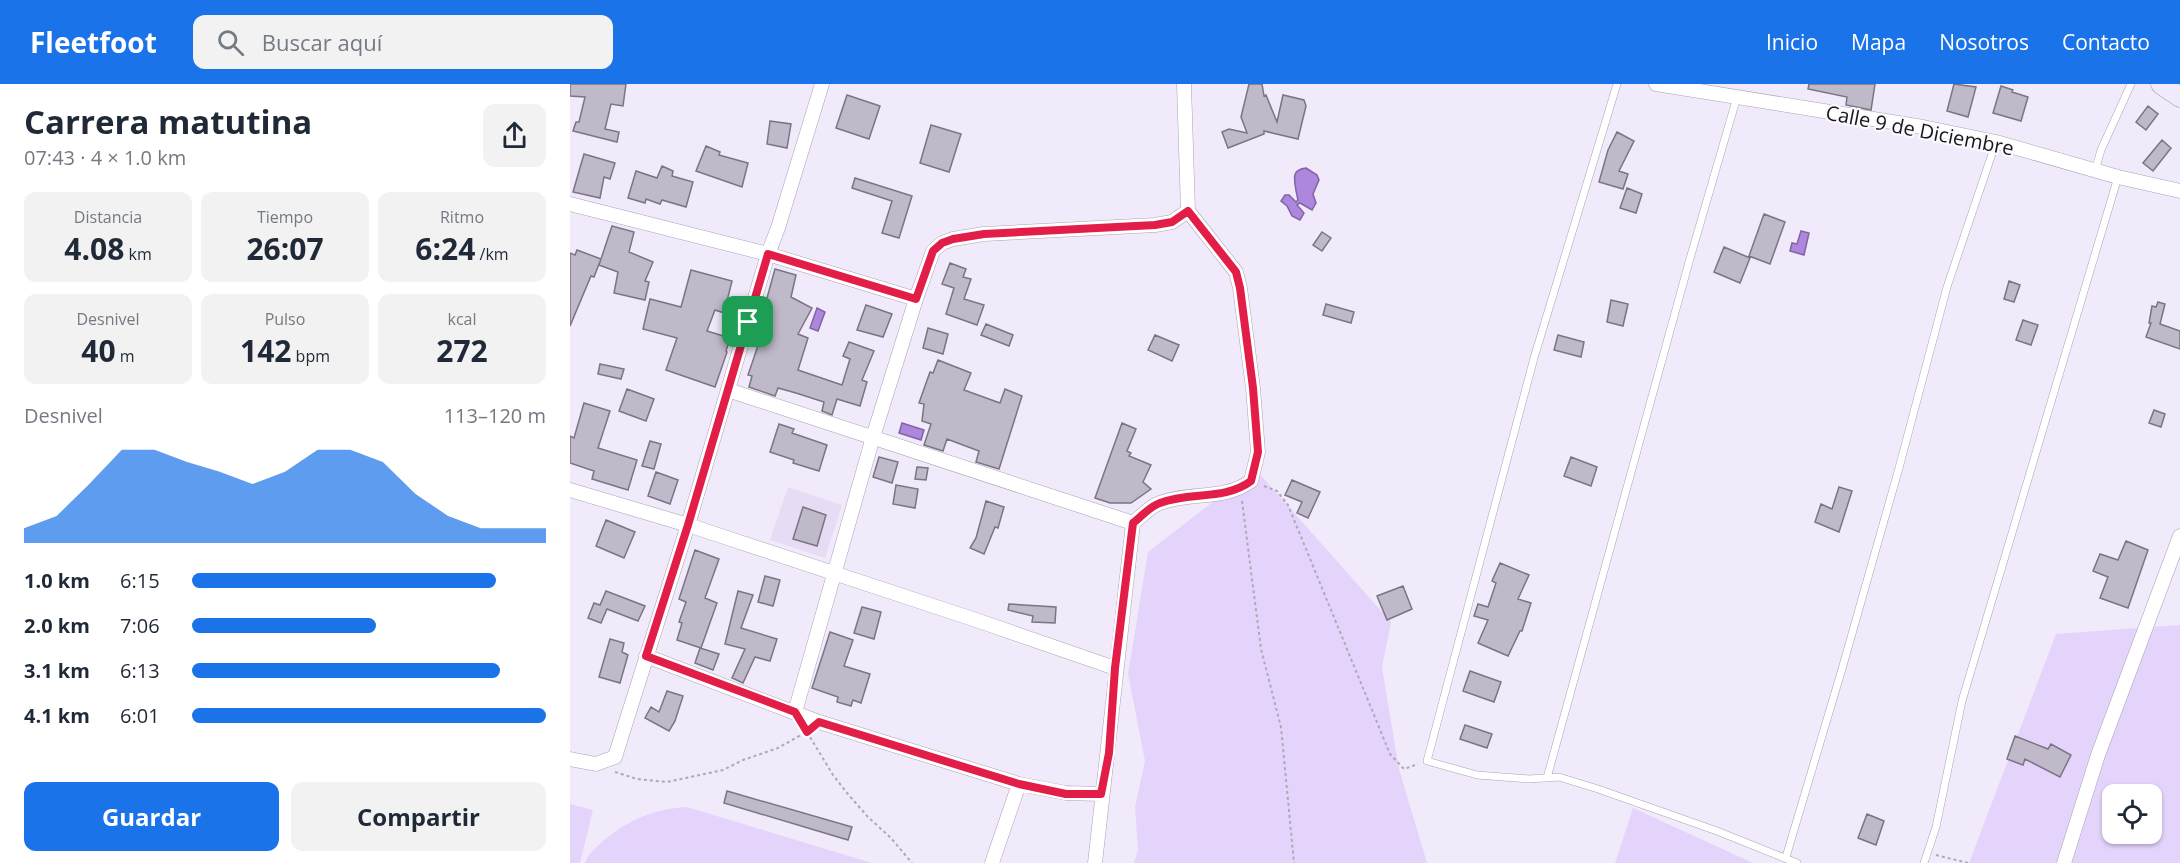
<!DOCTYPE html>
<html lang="es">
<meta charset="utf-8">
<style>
:root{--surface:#fff;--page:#f2f2f3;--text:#1f2937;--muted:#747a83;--accent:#1a73e8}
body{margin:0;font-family:"Open Sans",sans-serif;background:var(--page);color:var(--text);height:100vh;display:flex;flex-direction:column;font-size:22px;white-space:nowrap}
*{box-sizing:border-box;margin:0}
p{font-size:20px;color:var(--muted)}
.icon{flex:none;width:33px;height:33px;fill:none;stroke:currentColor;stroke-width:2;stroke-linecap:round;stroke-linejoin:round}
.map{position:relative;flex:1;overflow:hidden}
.drawer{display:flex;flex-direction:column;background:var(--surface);width:570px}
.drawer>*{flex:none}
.buttons{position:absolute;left:1532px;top:700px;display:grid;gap:12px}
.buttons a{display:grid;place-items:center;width:60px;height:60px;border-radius:12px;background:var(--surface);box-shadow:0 2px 4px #0004;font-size:30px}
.pin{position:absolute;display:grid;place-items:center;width:51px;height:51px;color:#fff;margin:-26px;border-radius:12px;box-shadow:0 3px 9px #0006}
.round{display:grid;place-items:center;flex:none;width:63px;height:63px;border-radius:12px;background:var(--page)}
.headline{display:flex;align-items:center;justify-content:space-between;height:102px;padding:0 24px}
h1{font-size:33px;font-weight:700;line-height:45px}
.stats{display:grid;grid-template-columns:repeat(3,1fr);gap:9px;height:102px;padding:6px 24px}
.stats div{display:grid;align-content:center;border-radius:12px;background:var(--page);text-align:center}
.stats b{font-size:30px;font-weight:700}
.stats small{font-size:16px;font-weight:400}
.stats p{font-size:16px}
.chart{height:168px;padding:12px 24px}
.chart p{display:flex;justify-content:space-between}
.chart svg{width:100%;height:108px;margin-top:6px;fill:var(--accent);opacity:.7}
.primary-button{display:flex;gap:12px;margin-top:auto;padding:12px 24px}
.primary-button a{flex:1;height:69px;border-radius:12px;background:var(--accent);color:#fff;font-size:24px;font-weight:700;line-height:69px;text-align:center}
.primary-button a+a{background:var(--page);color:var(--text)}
ul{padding:0 24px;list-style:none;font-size:20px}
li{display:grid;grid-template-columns:96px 72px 1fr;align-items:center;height:45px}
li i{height:15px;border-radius:8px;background:var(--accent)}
header{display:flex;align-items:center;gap:36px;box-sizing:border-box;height:84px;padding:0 30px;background:var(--accent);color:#fff}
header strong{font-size:28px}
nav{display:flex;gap:33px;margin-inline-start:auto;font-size:21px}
.search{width:420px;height:54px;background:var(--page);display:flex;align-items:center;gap:15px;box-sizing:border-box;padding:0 21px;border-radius:12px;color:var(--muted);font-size:22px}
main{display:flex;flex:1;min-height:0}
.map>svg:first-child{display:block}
.built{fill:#e6ddf5}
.green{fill:#e4d4fc;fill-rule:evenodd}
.water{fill:#ad86dd;stroke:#8064a3;stroke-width:1.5}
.building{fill:#bfb9c9;stroke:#7a7483;stroke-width:1.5}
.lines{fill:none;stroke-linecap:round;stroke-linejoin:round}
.lane-casing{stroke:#aaa3b3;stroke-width:8}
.street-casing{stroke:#aaa3b3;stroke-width:15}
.secondary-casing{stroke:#aaa3b3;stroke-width:21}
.path{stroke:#ada9b5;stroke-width:2;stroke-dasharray:3 3;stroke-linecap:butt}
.lane{stroke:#fff;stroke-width:7}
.street{stroke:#fff;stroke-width:14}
.secondary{stroke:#f1e9fc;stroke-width:20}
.route-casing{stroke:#fff;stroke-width:12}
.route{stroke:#e11d48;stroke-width:8}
.labels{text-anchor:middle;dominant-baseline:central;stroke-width:4.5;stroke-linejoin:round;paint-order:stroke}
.street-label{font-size:20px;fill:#18161c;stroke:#fbfafd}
</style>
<header>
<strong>Fleetfoot</strong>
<div class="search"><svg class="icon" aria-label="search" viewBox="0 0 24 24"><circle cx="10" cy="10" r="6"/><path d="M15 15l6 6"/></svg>Buscar aquí</div>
<nav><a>Inicio</a><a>Mapa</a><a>Nosotros</a><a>Contacto</a></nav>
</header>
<main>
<section class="drawer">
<div class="headline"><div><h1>Carrera matutina</h1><p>07:43 · 4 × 1.0 km</p></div><a class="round"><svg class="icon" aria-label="share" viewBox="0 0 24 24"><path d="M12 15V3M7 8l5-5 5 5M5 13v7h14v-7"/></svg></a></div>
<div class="stats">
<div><p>Distancia</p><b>4.08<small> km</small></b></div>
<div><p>Tiempo</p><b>26:07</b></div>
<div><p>Ritmo</p><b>6:24<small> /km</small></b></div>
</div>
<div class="stats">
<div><p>Desnivel</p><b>40<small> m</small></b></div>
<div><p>Pulso</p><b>142<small> bpm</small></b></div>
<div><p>kcal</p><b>272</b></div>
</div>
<div class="chart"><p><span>Desnivel</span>113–120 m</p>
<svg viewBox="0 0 160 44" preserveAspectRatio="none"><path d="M0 44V38L10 33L20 20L30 6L40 6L50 11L60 15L70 20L80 15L90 6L100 6L110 11L120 24L130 33L140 38L150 38L160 38V44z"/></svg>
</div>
<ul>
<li><b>1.0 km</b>6:15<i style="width:86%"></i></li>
<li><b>2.0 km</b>7:06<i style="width:52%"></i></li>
<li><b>3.1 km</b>6:13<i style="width:87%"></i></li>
<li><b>4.1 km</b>6:01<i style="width:100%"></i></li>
</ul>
<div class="primary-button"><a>Guardar</a><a>Compartir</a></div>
</section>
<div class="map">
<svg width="1610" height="779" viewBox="0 0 1610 779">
<rect width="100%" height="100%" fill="#f0eafa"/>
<!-- built -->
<path class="built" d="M218,403l54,18 -17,53 -55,-18z"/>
<!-- green -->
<path class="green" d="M687,387l134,151 -9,45 17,102 28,94h-293l4,-13 -3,-43 10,-46 -17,-87 20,-122 75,-58z
M1610,541v238h-211l87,-229zM1542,711h39v39h-39z
M0,720l23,6 -13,53h-10z
M117,723l185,56h-287c2,-8 11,-16 17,-21 26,-22 51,-33 85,-35z
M1063,724l120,55h-138z"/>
<!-- water -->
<path class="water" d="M736,84l11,7 2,5 -6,14 3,9 -4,7 -12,-7 -3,2 7,8 -4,7 -8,-4 -5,-10 -6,-5 4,-6h4l7,7 2,-2c-1,-3 -1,-6 -2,-9 -1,-11 -6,-21 10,-23z
M1231,147l8,2 -5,22 -14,-4 2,-8 5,1z
M247,224l8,4 -7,19 -8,-3z
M332,339l22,7 -3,10 -22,-7z"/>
<!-- building -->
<path class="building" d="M0,0h56l-3,22 -12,-2 -6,25 14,3 -2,10 -44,-11 3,-9h3l6,-25 -15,-1z
M679,0h13l2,12 2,-1 11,27 6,-27 21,5 2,6 -8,33 -34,-8v3l-36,14 -6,-16 7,-3 18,4 -6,-16z
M1239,0h66l-4,26 -25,-5 1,-8 -39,-8z
M1384,0l22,3 -8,30 -21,-6z
M1431,2l12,4 -1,2 16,5 -7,24 -28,-8z
M277,11l33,11 -11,33 -33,-11z
M1578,22l10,8 -12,16 -10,-8z
M200,37l21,3 -4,24 -20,-4z
M361,41l30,9 -12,38 -29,-9z
M1047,48l17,9 -15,30 9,3 -5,15 -24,-7 9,-32z
M1592,56l9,8 -18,23 -10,-8z
M136,62l14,6 -1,3 29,8 -6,24 -46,-16z
M14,70l31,9 -5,16 -6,-2 -4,21 -27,-6z
M92,82l11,5 -1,5 21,6 -7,25 -24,-7 -2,4 -14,-5 -1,4 -17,-5 8,-27 21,7z
M285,94l57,18 -13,42 -17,-5 10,-32 -40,-13z
M1057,104l15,6 -6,19 -16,-5z
M1194,130l21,8 -15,42 -21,-8z
M42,142l22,6 -5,20 24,10 -8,19 4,1 -4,18 -31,-7 4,-21 -19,-7z
M752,148l9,6 -9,13 -9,-6z
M1154,163l26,11 -10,25 -26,-11z
M7,166l24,9 -7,18 -3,-1 -21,50v-73l5,2z
M380,179l16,6 -3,8 8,2 -7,20 20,6 -7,20 -31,-11 8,-26 -12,-4z
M205,185l21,6 -5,22 21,11 -14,26 10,4 -10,32 44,15 8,-26 -7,-3 6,-14 25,9 -12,29 5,2 -7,24 -23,-7 -5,16 -10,-4 2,-9 -28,-9 -18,-5 -3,8 -26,-9 3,-11 -4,-1 16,-47 -8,-3 11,-27z
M121,186l41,11 -8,32 -9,-3 -8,21 23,7 -4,13 1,1 -12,35 -49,-17 11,-32 -34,-9 7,-30 31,8z
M1439,197l11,4 -6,17 -10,-3z
M1041,216l17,4 -5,22 -16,-4z
M1588,218l7,2 -5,20 20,7v18l-34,-12 5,-14h-2l3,-17 4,1z
M756,220l28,8 -3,11 -28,-8z
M296,221l26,9 -9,23 -26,-7z
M1453,236l15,5 -7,20 -15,-5z
M416,240l27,11 -4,11 -28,-11z
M358,244l20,6 -5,20 -20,-6z
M585,251l24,10 -7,16 -24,-11z
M988,251l26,7 -3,15 -27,-7z
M368,276l33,13 -7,17 36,13 5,-14 17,7 -23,73 -23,-7 3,-11 -32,-12 -4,12 -19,-6 7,-21 -9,-3 2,-17 -5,-1 11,-31 3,1z
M30,280l24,5 -3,10 -23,-5z
M57,305l27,10 -8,22 -27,-10z
M14,319l26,8 -12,37 39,12 -9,30 -36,-11 2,-8 -24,-8v-27l4,2z
M1584,326l11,4 -4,13 -12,-4z
M552,339l14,6 -9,22 4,2 -2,3 22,9 -8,17 8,7 -20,14h-21l-15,-5z
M209,340l15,5 -2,4 35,12 -8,26 -26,-8 1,-3 -24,-8z
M80,357l11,3 -7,25 -12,-3z
M309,373l19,5 -6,21 -19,-6z
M1001,373l26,10 -6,19 -27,-10z
M347,383l11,1 -2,12 -11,-1z
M86,388l22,8 -8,24 -22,-8z
M722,396l28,12 -12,26 -11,-5 5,-11 -17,-7z
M326,401l22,4 -3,19 -22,-4z
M1269,403l13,4 -13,41 -24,-10 6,-18 11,5z
M416,417l18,6 -6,21 -3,-1 -11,27 -14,-6 6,-10z
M233,423l23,8 -9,31 -24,-7z
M36,436l29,12 -11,26 -28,-12z
M1556,457l22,9 -20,58 -28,-10 8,-21 -15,-6 7,-17 18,6z
M125,466l24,9 -14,39 12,5 -16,45 -24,-8 5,-17 -3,-1 7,-20 -7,-3z
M930,479l29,12 -11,24 13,4 -9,28h-2l-12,25 -30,-13 10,-23 -14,-4 4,-12 10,3 8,-24 -4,-2z
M195,492l15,4 -7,26 -15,-4z
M833,502l9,23 -25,11 -10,-24z
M36,507l39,15 -7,15 -31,-12 -6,14 -13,-5 6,-15 6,2z
M168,507l15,4 -12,33 36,11 -7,22 -15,-4 -12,26 -11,-5 13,-29 -20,-5z
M439,520l47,3 -1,16 -23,-1 1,-6 -25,-6z
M292,523l19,5 -7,27 -20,-6z
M260,548l23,8 -9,26 26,8 -9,29 -8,-3 -2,6 -14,-4 1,-5 -26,-9z
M40,555l14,4 -2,9 6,3 -8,28 -21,-6z
M130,564l19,6 -6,16 -18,-7z
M900,587l31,11 -7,20 -31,-11z
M97,607l16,5 -8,25 -6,10 -24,-13 6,-11 8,5z
M895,641l27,9 -5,14 -27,-9z
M1445,652l33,13 3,-5 20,11 -11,22 -35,-18 -2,6 -16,-6z
M157,707l125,36 -4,13 -124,-37z
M1297,730l17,7 -8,24 -18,-7z"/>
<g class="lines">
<defs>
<path id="lane" d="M1047,0l-83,274 -107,403 50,14 52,4 30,-2 39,12 119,42 80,32
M1525,87l6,-21 30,-66
M977,694l142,-516 48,-165
M1216,773l56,-188 57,-201 48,-181 49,-145
M1354,779l12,-36 26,-126 156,-524"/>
<path id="street" d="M1086,0l267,43 73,15 122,35 62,14
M0,120l198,50 148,45
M158,306l405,133
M0,406l118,35 288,95 139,48
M76,572l173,66 200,62 47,9 35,1
M225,628l78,-275 43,-138 17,-48 9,-8 11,-4 31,-5 171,-9 17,-3 16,-11
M0,675l26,5 19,-7 73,-232 80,-271 10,-26 44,-144
M422,779l27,-79
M525,779l38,-340c8,-6 17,-17 27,-20 30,-12 64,-2 91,-22l7,-29 -5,-64 -13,-100 -4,-16 -48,-61 -4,-127
M1494,779l34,-108 82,-219"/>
<path id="secondary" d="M1591,0l19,13"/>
</defs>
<!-- lane casing -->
<use href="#lane" class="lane-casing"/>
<!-- street casing -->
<use href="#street" class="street-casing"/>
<!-- secondary casing -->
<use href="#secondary" class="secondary-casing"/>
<!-- path -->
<path class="path" d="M694,402l13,5 11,14 102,249 14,15 14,-5
M672,417l19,148 20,78 13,136
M237,648l26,43 14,18 21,24 23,21 21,25
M45,688l22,7 30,3 56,-12 20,-10 35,-12 30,-17
M1366,771l32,8"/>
<!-- lane -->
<use href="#lane" class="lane"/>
<!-- street -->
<use href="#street" class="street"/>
<!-- secondary -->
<use href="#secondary" class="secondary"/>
</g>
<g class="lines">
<defs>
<path id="route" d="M618,127l48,61 4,16 13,100 5,64 -7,29c-27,20 -61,10 -91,22 -10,3 -19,14 -27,20l-18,145 -6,85 -8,41h-35l-47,-10 -200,-62 -12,10 -12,-20 -149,-56 42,-131 80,-271 148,45 17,-48 9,-8 11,-4 31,-5 171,-9 17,-3z"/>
</defs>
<!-- route casing -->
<use href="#route" class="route-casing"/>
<!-- route -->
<use href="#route" class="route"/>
</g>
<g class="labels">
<!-- street labels -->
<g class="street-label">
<text transform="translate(1350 46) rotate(11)">Calle 9 de Diciembre</text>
</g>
</g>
</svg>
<div class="buttons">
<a><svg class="icon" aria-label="locate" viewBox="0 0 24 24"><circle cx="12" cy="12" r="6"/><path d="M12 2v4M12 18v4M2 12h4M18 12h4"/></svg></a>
</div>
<div class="pin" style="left:178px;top:238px;background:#1e9e55"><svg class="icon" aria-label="arrive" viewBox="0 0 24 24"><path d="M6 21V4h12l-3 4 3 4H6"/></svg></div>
</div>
</main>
